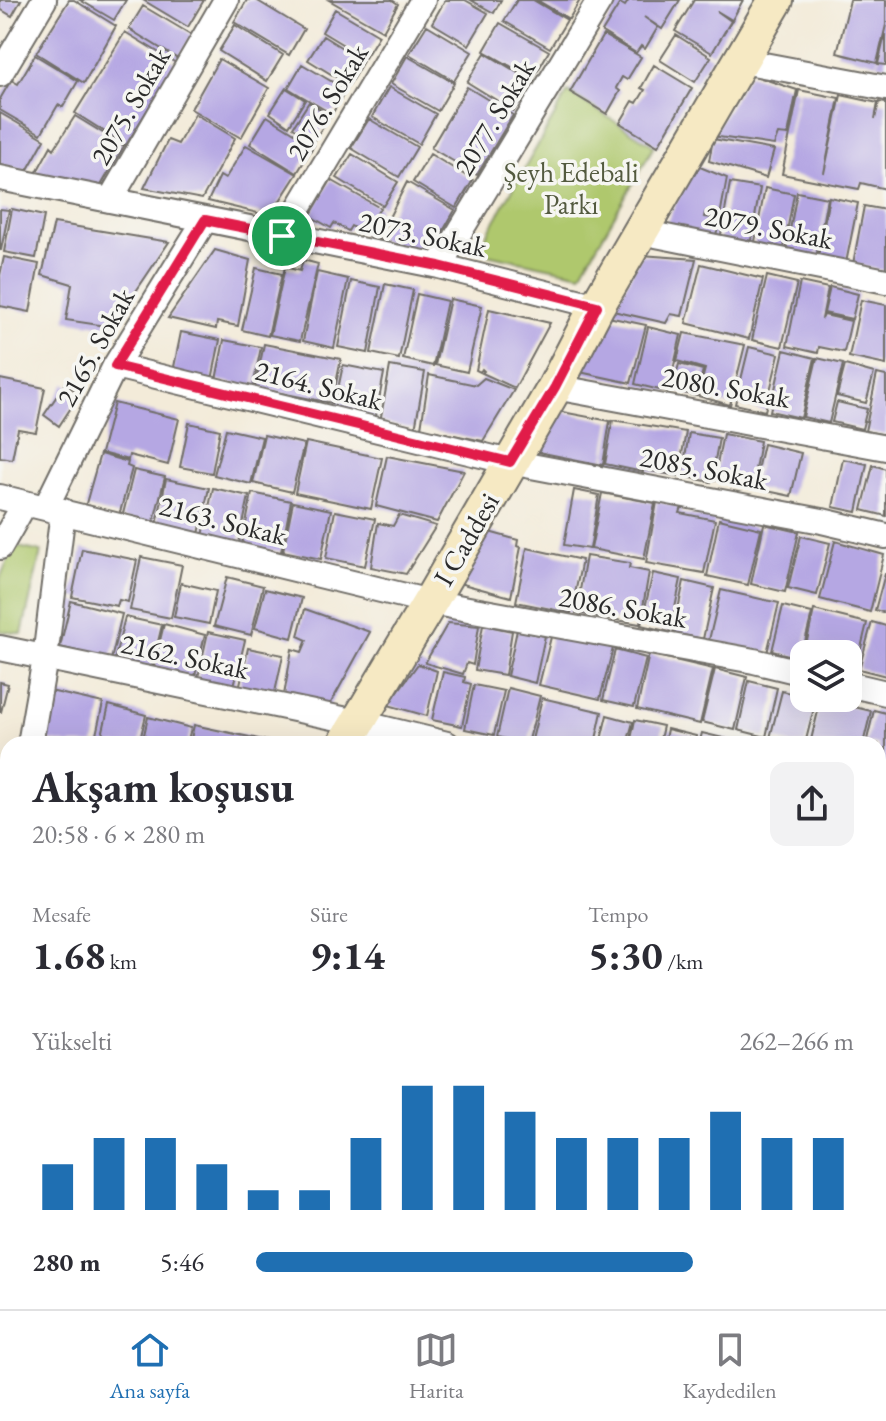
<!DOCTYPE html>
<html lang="tr">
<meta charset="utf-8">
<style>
:root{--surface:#fff;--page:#f2f2f3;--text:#2b2b33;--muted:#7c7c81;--line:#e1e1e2;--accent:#1f6fb2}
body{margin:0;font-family:"EB Garamond",serif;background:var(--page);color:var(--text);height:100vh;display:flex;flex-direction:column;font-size:30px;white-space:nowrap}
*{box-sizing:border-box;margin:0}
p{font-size:26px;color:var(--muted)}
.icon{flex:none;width:44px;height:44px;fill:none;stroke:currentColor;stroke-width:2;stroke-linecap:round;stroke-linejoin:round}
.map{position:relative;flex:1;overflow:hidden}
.sheet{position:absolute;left:0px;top:736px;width:886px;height:574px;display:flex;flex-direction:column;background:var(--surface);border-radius:24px 24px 0 0;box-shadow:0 8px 32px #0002}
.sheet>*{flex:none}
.tools{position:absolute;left:790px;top:640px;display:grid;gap:16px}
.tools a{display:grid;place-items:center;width:72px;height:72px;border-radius:16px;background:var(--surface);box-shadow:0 8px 32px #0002;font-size:40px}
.pin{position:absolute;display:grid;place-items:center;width:68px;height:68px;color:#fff;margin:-34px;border:4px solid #fff;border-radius:50%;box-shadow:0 2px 8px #0007}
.round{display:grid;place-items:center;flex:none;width:84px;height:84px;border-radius:16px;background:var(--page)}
.head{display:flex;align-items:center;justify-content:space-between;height:136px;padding:0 32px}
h1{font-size:44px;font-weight:700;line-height:60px}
.stats{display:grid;grid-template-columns:repeat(3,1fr);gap:12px;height:136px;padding:8px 32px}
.stats div{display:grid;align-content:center}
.stats b{font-size:40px;font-weight:700}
.stats small{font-size:22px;font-weight:400}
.stats p{font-size:22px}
.chart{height:224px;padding:16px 32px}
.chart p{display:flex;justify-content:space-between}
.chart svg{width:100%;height:144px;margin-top:8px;stroke:var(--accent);stroke-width:6}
ul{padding:0 32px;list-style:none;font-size:26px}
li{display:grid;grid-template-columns:128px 96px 1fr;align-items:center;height:60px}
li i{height:20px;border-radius:10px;background:var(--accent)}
.dock{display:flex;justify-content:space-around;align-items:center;height:112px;border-top:2px solid var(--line);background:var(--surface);font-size:22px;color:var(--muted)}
.dock a{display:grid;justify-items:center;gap:4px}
.dock .on{color:var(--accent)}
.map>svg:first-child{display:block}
.green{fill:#afc86d;stroke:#6d7a4c;stroke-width:2}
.building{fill:#b5a7e3}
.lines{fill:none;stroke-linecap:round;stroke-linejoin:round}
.street-casing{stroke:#716e68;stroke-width:28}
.secondary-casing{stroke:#716e68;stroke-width:38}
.street{stroke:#fff;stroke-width:24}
.secondary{stroke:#f6e9c3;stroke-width:34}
.route-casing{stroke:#fff;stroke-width:16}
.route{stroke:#e11d48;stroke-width:10}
.labels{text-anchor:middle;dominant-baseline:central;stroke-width:7;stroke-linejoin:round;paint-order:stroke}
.street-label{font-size:28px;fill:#2b2b2b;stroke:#f6f6f2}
.park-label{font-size:28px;fill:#535a3f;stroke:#f6f6f2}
</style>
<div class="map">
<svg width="886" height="1309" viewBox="0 0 886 1309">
<rect width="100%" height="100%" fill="#f6f6f2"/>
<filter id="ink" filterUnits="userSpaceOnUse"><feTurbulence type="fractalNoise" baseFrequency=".0125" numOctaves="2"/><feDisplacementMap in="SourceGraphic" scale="16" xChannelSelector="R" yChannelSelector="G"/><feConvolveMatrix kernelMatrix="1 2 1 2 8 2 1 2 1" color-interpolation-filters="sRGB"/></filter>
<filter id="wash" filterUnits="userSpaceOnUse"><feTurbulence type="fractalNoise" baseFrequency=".006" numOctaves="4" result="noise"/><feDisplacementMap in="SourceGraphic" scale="32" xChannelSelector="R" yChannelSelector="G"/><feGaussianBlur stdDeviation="1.8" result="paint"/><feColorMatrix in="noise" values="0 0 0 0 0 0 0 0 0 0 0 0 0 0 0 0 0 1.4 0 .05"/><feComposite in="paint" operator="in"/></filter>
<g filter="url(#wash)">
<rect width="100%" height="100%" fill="#f3ebd9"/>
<!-- green -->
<path class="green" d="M568,92l86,54 -73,128 -104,-22z
M14,546l27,6 -19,82 -22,-3v-53z"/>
<g id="blocks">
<!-- building -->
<path class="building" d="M0,0h21l-9,16 -12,-7z
M69,0h5l42,26 -32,57 -48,-30z
M80,0h46l-12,20z
M143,0h61l-16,27z
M247,0h9l48,29 -15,26 -55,-33z
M329,0h63l6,4 -15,27z
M445,0h20l23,13 -19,32 -37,-22z
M471,0h30l-7,13z
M517,0h16l34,20 -17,28 -46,-27z
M537,0h43l-11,19z
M629,0h51l-18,29 -18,-12 14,10 -13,22 -4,-3 -5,7 -34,-21 18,-29 5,3z
M694,0h49l-11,20 -15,-9 14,10 -19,32 -37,-22z
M850,0h36v25l-9,38 -40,-10z
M143,6l49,29 -14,24 -49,-30z
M335,9l44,26 -14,23 -43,-26z
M500,23l49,28 -16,28 -49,-28z
M235,25l48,30 -16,26 -48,-30z
M427,25l45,27 -18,29 -45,-27z
M125,32l51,31 -50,82 -51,-32z
M603,35l38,22 -14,23 -5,-3 -6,11 4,3 -13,23 -37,-22z
M676,35l35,22 -16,25 -35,-22z
M885,35l1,1v29l-8,-1z
M323,36l40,25 -14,24 -41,-25z
M485,53l47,28 -18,30 -47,-29z
M35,55l43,26 -15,26 -5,-2 -17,29 -41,-24v-11l11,-19 7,4z
M407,56l47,27 -16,28 -47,-27z
M219,59l50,29 -28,50 -50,-29z
M302,64l44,26 -14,24 -44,-26z
M654,65l38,23 -34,58 -38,-23 13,-22 4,2 8,-13 -4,-2z
M749,74l48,16 -9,45 -10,-1 -4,11 -62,-9z
M389,87l47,27 -17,30 -47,-27z
M467,87l46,28 -36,60 -46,-27z
M286,88l19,12 -16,26 -19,-13z
M799,90l40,8 -15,75 17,-78 37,8 -3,16 4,-17 7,1v86l-25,-6 -2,6 -77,-15z
M309,102l21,14 -16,24 -21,-13z
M0,113l45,26 -18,32 -27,-6z
M195,114l40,24 -33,61 -58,-11 24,-48 10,4z
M75,116l49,30 -28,48 -62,-17 17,-31 3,3z
M267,116l47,29 -17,28 -47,-29z
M369,119l48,28 -18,30 -48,-29z
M713,139l61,11 -8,28 -57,-17z
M246,145l51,29 -27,42 -62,-15 12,-25 5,3z
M352,154l46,28 -15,24 -46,-28z
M430,154l43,26 -17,28 -43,-26z
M695,165l32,13 -7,38 -15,-3 -1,4 16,2 -5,20 -51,-11z
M331,180l49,28 -15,26 -14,-8 -3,5 -14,-8 -3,5 -21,-12z
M407,182l48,28 -25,44 -52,-15z
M730,183l30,5 -10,58 -30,-6z
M765,188l29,6 -11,59 -29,-6z
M797,192l30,6 -11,60 -30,-6z
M829,197l29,6 -12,60 -28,-6z
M864,206l22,4v61l-33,-7z
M0,209l9,1 -8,40h-1z
M12,209l32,7 -8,42 -32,-6z
M54,223l115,19 -57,85 -46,-7 6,-36 -30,-9z
M215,250l35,10 -12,66 -21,-4 -1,7 -48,-11z
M641,255l55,4 -14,57 -11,-2 -5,9 -53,-12z
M4,257l35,7 -9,48 -30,-6v-31z
M303,260l15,4 -18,77 -30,-6 15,-68 15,4z
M701,264l62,15 -14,60 -63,-16z
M256,268l26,6 -14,62 -26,-6z
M317,272l31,7 -14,69 -31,-7z
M767,276l30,7 -15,64 -30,-7z
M351,281l29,6 -12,66 -30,-6z
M800,282l28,6 -6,31 2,-4 27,6 -7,31 -25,-5 -1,6 -31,-7z
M385,284l28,6 -14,69 -28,-6z
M830,287l28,7 -6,25 -28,-6z
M417,294l30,7 -14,65 -30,-7z
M450,299l32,7 -15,66 -32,-7z
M861,300l25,5v60l-37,-8z
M489,309l61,14 -35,65 -33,-15 2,-2 -2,-2 -2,3 -4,-2z
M608,317l38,8 -15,58 -56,-12z
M648,327l33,8 -13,57 -33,-8z
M181,332l39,8 -9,45 -39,-8z
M684,333l61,12 -15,60 -32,-9 7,-27 -28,-8z
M224,340l37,7 -8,40 -37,-7z
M264,344l77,15 -9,44 -77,-15z
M749,347l30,7 -14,57 -30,-7z
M784,350l31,8 -14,60 -31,-7z
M817,358l26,6 -14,59 -26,-6z
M679,364l24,6 -7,26 -24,-6z
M343,365l41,8 -9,48 -42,-8z
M845,365l29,8 -8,30 -29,-7z
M390,366l35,6 -10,57 -35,-7z
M877,374l9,2v59l-21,-4z
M429,375l47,10 8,-7 30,12 -31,51 -62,-13z
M0,379l45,9 -9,44 -18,-3 -6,30 -12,-2z
M65,384l15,10 -21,32 -15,-11z
M837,402l30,7 -5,20 -30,-7z
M114,403l65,16 -11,46 -39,-10 -1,5 -27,-7z
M557,411l53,10 -7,44 -70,-14z
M613,420l73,12 -8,44 -33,-6 2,-18 -4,20 -38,-8z
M189,423l31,7 -8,43 -32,-6z
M226,429l36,8 -11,47 -37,-9z
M689,433l30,5 -8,44 -29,-6z
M723,434l37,7 -8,46 -38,-7z
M264,435l40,9 -12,48 -39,-9z
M306,442l76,16 -11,51 -76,-16z
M763,444l38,9 -10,43 -38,-8z
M100,454l28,8 -1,4 5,2 -13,48 -34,-9z
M387,456l77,15 -27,51 -61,-16z
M843,459l24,5 -10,48 -24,-5z
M873,465l13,4v47l-24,-6z
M134,470l31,7 -12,48 -31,-7z
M166,479l43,9 -10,46 -42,-9z
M213,488l36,8 -10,47 -36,-7z
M574,490l25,5 -9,54 -26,-4z
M252,493l39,8 -10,51 -39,-8z
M602,493l53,10 -11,56 -53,-10z
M293,502l38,8 -10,49 -38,-8z
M657,502l25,5 -2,6 35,7 -11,53 -58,-10z
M335,511l40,8 -10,47 -39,-8z
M399,515l37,11 -30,48 -35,-7 7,-44 15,3z
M719,519l42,10 -13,56 -41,-9z
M764,524l35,8 -14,60 -34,-8z
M478,529l40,11 -1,6 4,1 -10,50 -52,-14z
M801,536l29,7 -13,52 -29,-7z
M835,541l49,14 -14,57 -50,-13z
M527,548l55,12 -11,53 -55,-11z
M82,549l55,11 -9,42 -9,-2 -2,6 -45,-9z
M586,556l44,7 -1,5 20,4 -9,52 -64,-11z
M141,557l41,8 -11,53 -41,-8z
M653,573l28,6 -11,53 -29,-7z
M885,574h1v39l-11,-3z
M227,577l36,9 -12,49 -37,-9z
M684,581l30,7 -11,51 -30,-6z
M181,583l35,8 -7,33 -35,-7z
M265,589l37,9 -10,40 -37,-10z
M721,590l58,13 -12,50 -58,-13z
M71,601l51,13 -11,46 -51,-13z
M783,606l29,7 -11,45 -29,-7z
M305,609l65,23 -43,78 -44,-9 9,-52 10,3 5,-12 -9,-4z
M814,610l53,13 -11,46 -8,-2v-13h-44z
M125,617l37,8 -11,46 -37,-9z
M872,622l14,4v50l-27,-7z
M448,623l31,3 -6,39 -6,-2 -4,11 -38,-11z
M164,624l41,11 -11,45 -41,-10z
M483,625l29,6 -7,44 -30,-5z
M517,630l28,6 -10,47 -28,-7z
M208,632l37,8 -12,50 -36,-8z
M552,633l61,15 -13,51 -61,-14z
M248,648l35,7 -9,42 -35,-8z
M615,650l31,8 -12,49 -31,-7z
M649,654l64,15 -13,55 -63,-15z
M418,664l19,7 -10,45 -39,-11z
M715,669l32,8 -12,53 -33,-8z
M443,672l22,5 -1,5 7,2 -9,42 -30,-6z
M749,681l28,7 -11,49 -28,-7z
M0,682l8,2 -7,28h-1z
M474,685l30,6 -10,44 -29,-6z
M508,688l32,8 -12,48 -31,-7z
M50,691l53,12 -9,41h-27l-28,-6z
M782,691l34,9 -11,44h-13l-22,-6z
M542,698l60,14 -7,32h-64z
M821,699l50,12 -8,33h-53z
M109,705l37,10 -7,29h-39z
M874,710l12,3v51l-8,-2v-18h-12z
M607,715l26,7 -6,22h-27z
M148,717l43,11 -4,16h-45z
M635,720l28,6 -4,18h-29z
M194,725l83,18v1h-87z
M667,729l29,7 -1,8h-31z
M702,733l42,10v1h-45z
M878,770l8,2v16l-7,26z
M885,801h1v31l-8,-2z
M8,854v47l-8,-2v-21z
M878,868l8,2v47l-8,-1z
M7,921l1,1v43l-8,-2z
M878,927l8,1v18l-7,23z
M0,1005l8,2 -7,38h-1z
M878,1028l8,2v58h-5l-1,10z
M878,1100l8,2 -2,68 -6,-1z
M7,1172h1v33l-8,-2z
M0,1215l8,3 -1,56 -7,-2z
M878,1215l8,3v59l-8,22z
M165,1302h51l-2,7h-27z
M265,1302h47l-2,7h-47z
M313,1302h32l27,6 -61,1z
M406,1302h117l-1,7h-94z
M527,1302h34l2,1 -1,6h-37z
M567,1302h36l5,2 -2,5h-41z"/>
</g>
</g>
<g filter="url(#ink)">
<use href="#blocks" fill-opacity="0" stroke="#716e68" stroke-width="2"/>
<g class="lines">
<defs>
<path id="street" d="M742,61l144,27
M0,74l44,-74
M0,178l439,88 158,40
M110,200l116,-200
M641,232l245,49
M282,236l141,-236
M439,266l161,-266
M115,366l395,96 312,59 64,15
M555,387l331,61
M0,497l430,105 324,59 50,12
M46,507l69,-141 90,-146
M0,547l25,-44
M0,648l357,74 90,22
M848,684l38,9
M30,744l15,-86 18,-147
M0,799l8,1
M878,850l8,2
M0,980l8,1
M878,1009l8,2
M878,1199l8,2
M0,1286l8,2
M67,1302l29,7"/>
<path id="secondary" d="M345,744l85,-142 125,-215 42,-81 179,-306
M0,1132l8,2
M726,1302l30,7
M21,1309l4,-7"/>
</defs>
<!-- street casing -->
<use href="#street" class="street-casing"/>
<!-- secondary casing -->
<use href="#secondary" class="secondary-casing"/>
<!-- street -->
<use href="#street" class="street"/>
<!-- secondary -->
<use href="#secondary" class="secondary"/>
</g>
</g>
<g class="lines" filter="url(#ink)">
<defs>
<path id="route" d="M205,220l234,46 158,40 -42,81 -45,75 -395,-96z"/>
</defs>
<!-- route casing -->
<use href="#route" class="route-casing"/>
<!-- route -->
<use href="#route" class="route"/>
</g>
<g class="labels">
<!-- street labels -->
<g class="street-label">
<text transform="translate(327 102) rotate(-59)">2076. Sokak</text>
<text transform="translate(130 106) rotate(-60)">2075. Sokak</text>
<text transform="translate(494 117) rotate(-59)">2077. Sokak</text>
<text transform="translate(769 227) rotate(11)">2079. Sokak</text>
<text transform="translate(423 234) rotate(12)">2073. Sokak</text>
<text transform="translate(95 347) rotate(-61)">2165. Sokak</text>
<text transform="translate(319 385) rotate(14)">2164. Sokak</text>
<text transform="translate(726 387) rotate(10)">2080. Sokak</text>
<text transform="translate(704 468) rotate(11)">2085. Sokak</text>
<text transform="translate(223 520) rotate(14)">2163. Sokak</text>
<text transform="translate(466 539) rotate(-60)">I Caddesi</text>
<text transform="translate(623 607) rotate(10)">2086. Sokak</text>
<text transform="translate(185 656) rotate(12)">2162. Sokak</text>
</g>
<!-- park labels -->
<g class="park-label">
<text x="571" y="172">Şeyh Edebali<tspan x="571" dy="32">Parkı</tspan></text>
</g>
</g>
</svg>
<div class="tools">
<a><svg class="icon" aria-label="layers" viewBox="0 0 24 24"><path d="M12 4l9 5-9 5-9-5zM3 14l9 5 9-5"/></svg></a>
</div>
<div class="pin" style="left:282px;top:236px;background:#1e9e55"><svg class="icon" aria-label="arrive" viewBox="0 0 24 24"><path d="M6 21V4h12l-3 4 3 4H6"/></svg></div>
<section class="sheet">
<div class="head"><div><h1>Akşam koşusu</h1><p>20:58 · 6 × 280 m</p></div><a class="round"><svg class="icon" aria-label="share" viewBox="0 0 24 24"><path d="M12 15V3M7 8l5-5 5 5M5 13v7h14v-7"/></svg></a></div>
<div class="stats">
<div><p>Mesafe</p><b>1.68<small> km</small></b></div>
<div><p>Süre</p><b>9:14</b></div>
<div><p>Tempo</p><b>5:30<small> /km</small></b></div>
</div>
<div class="chart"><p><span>Yükselti</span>262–266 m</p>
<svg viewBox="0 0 160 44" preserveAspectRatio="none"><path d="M5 44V30M15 44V22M25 44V22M35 44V30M45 44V38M55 44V38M65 44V22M75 44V6M85 44V6M95 44V14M105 44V22M115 44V22M125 44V22M135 44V14M145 44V22M155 44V22"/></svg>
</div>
<ul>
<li><b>280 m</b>5:46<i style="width:73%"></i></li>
</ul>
</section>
</div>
<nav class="dock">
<a class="on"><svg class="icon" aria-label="home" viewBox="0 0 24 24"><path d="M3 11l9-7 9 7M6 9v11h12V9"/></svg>Ana sayfa</a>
<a><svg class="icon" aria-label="map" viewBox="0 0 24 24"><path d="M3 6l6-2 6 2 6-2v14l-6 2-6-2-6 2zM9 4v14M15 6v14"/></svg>Harita</a>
<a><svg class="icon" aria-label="saved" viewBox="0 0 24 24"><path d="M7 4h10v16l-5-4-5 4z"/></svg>Kaydedilen</a>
</nav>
